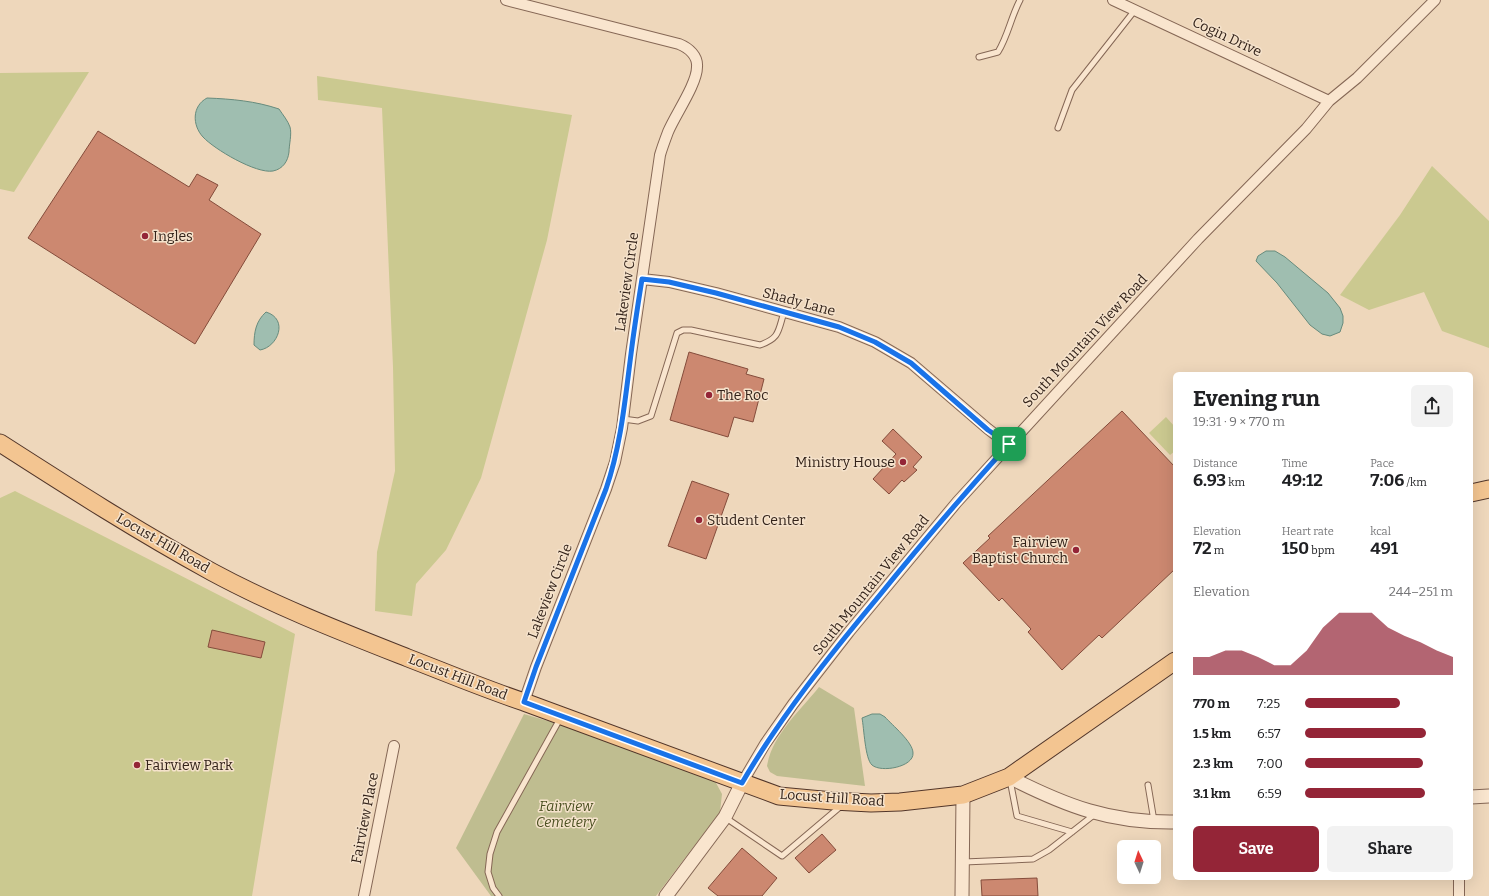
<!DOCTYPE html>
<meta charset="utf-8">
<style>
:root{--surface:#fff;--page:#f2f2f2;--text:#202124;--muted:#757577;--accent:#942537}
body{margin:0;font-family:Bitter,serif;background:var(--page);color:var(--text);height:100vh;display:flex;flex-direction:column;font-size:15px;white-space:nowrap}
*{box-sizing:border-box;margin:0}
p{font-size:13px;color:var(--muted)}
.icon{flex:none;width:22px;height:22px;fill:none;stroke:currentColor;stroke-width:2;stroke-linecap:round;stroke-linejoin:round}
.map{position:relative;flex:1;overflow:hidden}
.side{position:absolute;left:1173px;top:372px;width:300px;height:508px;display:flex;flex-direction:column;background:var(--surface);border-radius:6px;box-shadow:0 4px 16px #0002}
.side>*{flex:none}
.needle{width:26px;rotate:356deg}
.buttons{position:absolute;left:1117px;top:840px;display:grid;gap:8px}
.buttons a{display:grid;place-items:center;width:44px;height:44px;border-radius:6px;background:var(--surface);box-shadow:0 4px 16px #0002;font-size:20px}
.pin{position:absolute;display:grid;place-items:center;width:34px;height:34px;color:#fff;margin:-17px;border-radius:8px;box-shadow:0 2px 6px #0006}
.round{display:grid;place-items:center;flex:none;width:42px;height:42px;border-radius:6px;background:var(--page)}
.overview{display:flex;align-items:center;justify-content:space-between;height:68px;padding:0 20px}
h1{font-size:22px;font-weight:700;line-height:30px}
.metrics{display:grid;grid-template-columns:repeat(3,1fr);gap:6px;height:68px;padding:4px 20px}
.metrics div{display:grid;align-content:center}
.metrics b{font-size:17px;font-weight:700}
.metrics small{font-size:11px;font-weight:400}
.metrics p{font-size:11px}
.chart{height:112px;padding:8px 20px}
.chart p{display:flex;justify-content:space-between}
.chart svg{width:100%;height:72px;margin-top:4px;fill:var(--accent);opacity:.7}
.button{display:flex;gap:8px;margin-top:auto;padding:8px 20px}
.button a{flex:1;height:46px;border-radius:6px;background:var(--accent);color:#fff;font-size:16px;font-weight:700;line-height:46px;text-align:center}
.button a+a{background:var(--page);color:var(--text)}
ul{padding:0 20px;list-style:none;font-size:13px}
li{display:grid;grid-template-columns:64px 48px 1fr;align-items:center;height:30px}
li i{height:10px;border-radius:5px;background:var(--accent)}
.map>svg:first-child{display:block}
.green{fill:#cbc990}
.cemetery{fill:#bfbd90}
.water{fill:#9fbeb0;stroke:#678b7d}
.building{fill:#cc8870;stroke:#844c3b}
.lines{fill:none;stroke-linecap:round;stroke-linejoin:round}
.service-casing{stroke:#856755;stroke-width:7}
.minor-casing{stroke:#856755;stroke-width:12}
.tertiary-casing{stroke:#856755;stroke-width:15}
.primary-casing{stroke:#52362a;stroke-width:19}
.service{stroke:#f9e5ce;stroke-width:5}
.minor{stroke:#f9e5ce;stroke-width:10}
.tertiary{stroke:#f9e5ce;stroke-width:13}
.primary{stroke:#f3c591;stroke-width:17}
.route-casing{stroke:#fff;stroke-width:8}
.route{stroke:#1a73e8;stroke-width:5}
.poi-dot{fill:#942537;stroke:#f5e2cb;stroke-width:1.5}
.labels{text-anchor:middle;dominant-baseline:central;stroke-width:3;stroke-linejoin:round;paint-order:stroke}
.street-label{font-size:14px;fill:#33231a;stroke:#f5e2cb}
.poi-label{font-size:14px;fill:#33231a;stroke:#f5e2cb;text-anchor:start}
.park-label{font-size:14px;font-style:italic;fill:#4b5021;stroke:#f5e2cb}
</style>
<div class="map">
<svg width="1489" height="896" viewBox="0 0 1489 896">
<rect width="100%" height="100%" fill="#eed7bb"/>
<!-- green -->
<path class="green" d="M89,72l-75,120 -14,-3v-116z
M317,76l255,39 -25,125 -66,238 -35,72 -30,34 -4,32 -37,-5 2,-59 18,-81 -2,-104 -11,-259 -64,-8z
M1432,166l57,55v127l-47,-17 -18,-39 -55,18 -29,-15 60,-80z
M1166,417l9,10v24l-5,4 -21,-22z
M15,491l280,143 -43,262h-252v-398z"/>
<!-- cemetery -->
<path class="cemetery" d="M819,687l35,21 11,78 -88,-10 -7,-4 -3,-6c5,-31 33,-55 52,-79z
M524,714l58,17 133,50 7,13 -2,18 -64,84h-165l-35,-48z"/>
<!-- water -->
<path class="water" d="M207,98c25,1 48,3 72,11 4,6 9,12 11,18 2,7 -1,18 -1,25 -1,9 -6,17 -16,19 -17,3 -59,-22 -70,-34 -11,-12 -11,-31 4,-39z
M1266,251h9l10,6 43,36 12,15 3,8v7l-3,9 -10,4 -8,-2 -12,-9 -33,-42 -21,-22 2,-5z
M266,312c23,7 12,35 -6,38l-6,-5c0,-13 2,-24 12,-33z
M872,714h8l5,3c7,8 28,25 28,36 1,14 -32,20 -41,12 -7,-6 -8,-37 -10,-47z"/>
<!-- building -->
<path class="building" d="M98,131l91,56 8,-13 21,11 -9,15 52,34 -66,110 -167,-106z
M689,352l59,17 -2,5 18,5 -11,43 -19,-5 -6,20 -58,-17z
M1122,411l53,56v102l-73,69 -3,-3 -37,35 -34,-38 3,-3 -29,-31 -3,3 -36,-38 27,-25 -2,-2z
M893,429l29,28 -9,10 4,3 -13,12 -2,-2 -13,14 -16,-15 23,-25 -14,-13z
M692,481l37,13 -23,65 -38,-13z
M212,630l53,12 -4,16 -53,-11z
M822,834l14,16 -27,23 -14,-15z
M742,848l35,30 -15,18h-44l-10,-8z
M1037,878l1,18h-56l-1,-16z"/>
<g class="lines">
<defs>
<path id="service" d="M979,57l19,-5c10,-16 13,-35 22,-52
M1058,128l14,-38 63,-80
M623,419l15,2 13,-5 26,-83 6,-3h8l69,15c20,-7 18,-14 24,-33
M1010,780l7,36 55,16
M1148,785l6,36
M726,818l56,38 59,-50
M964,862l69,-3 16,-9 46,-36
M499,896l-6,-8 -5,-16 2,-18 7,-22 64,-115"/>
<path id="minor" d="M506,0l173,44c10,4 19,12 18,23 0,17 -22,48 -29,65 -3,8 -6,16 -8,23l-29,199 -9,74 -7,34 -9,27 -70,178 -12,35
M1113,0l216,101
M642,279l27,3 47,11 123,34 36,15 36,21 77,66 21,16
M742,783l23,-39 28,-40 56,-72 108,-130 241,-263 108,-110 23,-28 28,-23 78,-78
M364,896l30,-150
M1459,896v-18"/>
<path id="tertiary" d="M1009,777c57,29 101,46 166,45
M1471,797l18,-1
M666,896l59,-79 17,-34
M962,896l1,-101"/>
<path id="primary" d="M0,443c70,45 139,89 212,129 63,34 130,60 196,86 39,15 77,31 116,44l255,94 54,5 38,2 29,-1 63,-7 46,-18 166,-116
M1471,493l18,-4"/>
</defs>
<!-- service casing -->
<use href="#service" class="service-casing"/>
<!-- minor casing -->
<use href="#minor" class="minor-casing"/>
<!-- tertiary casing -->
<use href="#tertiary" class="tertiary-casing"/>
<!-- primary casing -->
<use href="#primary" class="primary-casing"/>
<!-- service -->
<use href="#service" class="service"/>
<!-- minor -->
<use href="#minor" class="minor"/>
<!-- tertiary -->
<use href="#tertiary" class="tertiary"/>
<!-- primary -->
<use href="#primary" class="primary"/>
</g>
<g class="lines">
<defs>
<path id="route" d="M642,279l27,3 47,11 123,34 36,15 36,21 77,67 21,14c-45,50 -88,100 -130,152 -50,60 -98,120 -137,187l-218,-81 12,-35 70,-178c15,-44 19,-89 25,-135 3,-25 7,-50 11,-75z"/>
</defs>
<!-- route casing -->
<use href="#route" class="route-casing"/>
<!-- route -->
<use href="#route" class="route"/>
</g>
<!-- markers -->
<g class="poi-dot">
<circle cx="145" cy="236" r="4"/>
<circle cx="709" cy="395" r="4"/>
<circle cx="903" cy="462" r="4"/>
<circle cx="699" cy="520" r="4"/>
<circle cx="1076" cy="550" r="4"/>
<circle cx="137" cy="765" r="4"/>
</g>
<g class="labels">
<!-- street labels -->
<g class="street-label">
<text transform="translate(1227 37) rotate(25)">Cogin Drive</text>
<text transform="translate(627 282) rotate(-82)">Lakeview Circle</text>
<text transform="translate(799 302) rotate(15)">Shady Lane</text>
<text transform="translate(1085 341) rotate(-47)">South Mountain View Road</text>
<text transform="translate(163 543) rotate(30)">Locust Hill Road</text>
<text transform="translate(871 585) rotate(-51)">South Mountain View Road</text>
<text transform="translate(550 591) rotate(-69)">Lakeview Circle</text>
<text transform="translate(458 677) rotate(21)">Locust Hill Road</text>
<text transform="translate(832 798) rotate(4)">Locust Hill Road</text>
<text transform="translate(365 818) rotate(-79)">Fairview Place</text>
</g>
<!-- poi labels -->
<g class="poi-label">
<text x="153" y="236">Ingles</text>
<text x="717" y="395">The Roc</text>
<text x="895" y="462" text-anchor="end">Ministry House</text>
<text x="707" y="520">Student Center</text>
<text x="1068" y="542" text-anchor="end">Fairview<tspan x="1068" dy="16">Baptist Church</tspan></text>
<text x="145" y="765">Fairview Park</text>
</g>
<!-- park labels -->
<g class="park-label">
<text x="566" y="806">Fairview<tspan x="566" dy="16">Cemetery</tspan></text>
</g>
</g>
</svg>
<div class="buttons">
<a><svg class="needle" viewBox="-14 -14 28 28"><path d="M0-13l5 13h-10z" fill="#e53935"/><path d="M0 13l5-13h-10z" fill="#757577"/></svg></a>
</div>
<div class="pin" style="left:1009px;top:444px;background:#1e9e55"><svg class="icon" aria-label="arrive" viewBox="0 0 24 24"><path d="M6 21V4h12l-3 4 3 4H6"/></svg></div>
<section class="side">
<div class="overview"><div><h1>Evening run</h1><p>19:31 · 9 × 770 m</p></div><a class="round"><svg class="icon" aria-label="share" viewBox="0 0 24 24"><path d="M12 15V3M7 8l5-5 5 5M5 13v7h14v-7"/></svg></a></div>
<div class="metrics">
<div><p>Distance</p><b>6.93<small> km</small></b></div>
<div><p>Time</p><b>49:12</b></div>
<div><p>Pace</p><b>7:06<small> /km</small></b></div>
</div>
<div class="metrics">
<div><p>Elevation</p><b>72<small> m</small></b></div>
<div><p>Heart rate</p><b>150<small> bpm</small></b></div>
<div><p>kcal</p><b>491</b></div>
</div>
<div class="chart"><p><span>Elevation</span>244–251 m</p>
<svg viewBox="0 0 160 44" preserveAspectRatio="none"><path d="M0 44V33L10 33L20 29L30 29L40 33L50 38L60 38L70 29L80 15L90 6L100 6L110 6L120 15L130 20L140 24L150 29L160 33V44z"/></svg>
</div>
<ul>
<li><b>770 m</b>7:25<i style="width:64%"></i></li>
<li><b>1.5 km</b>6:57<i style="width:82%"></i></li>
<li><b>2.3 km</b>7:00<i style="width:80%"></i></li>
<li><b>3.1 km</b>6:59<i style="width:81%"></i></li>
</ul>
<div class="button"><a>Save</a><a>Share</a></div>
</section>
</div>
